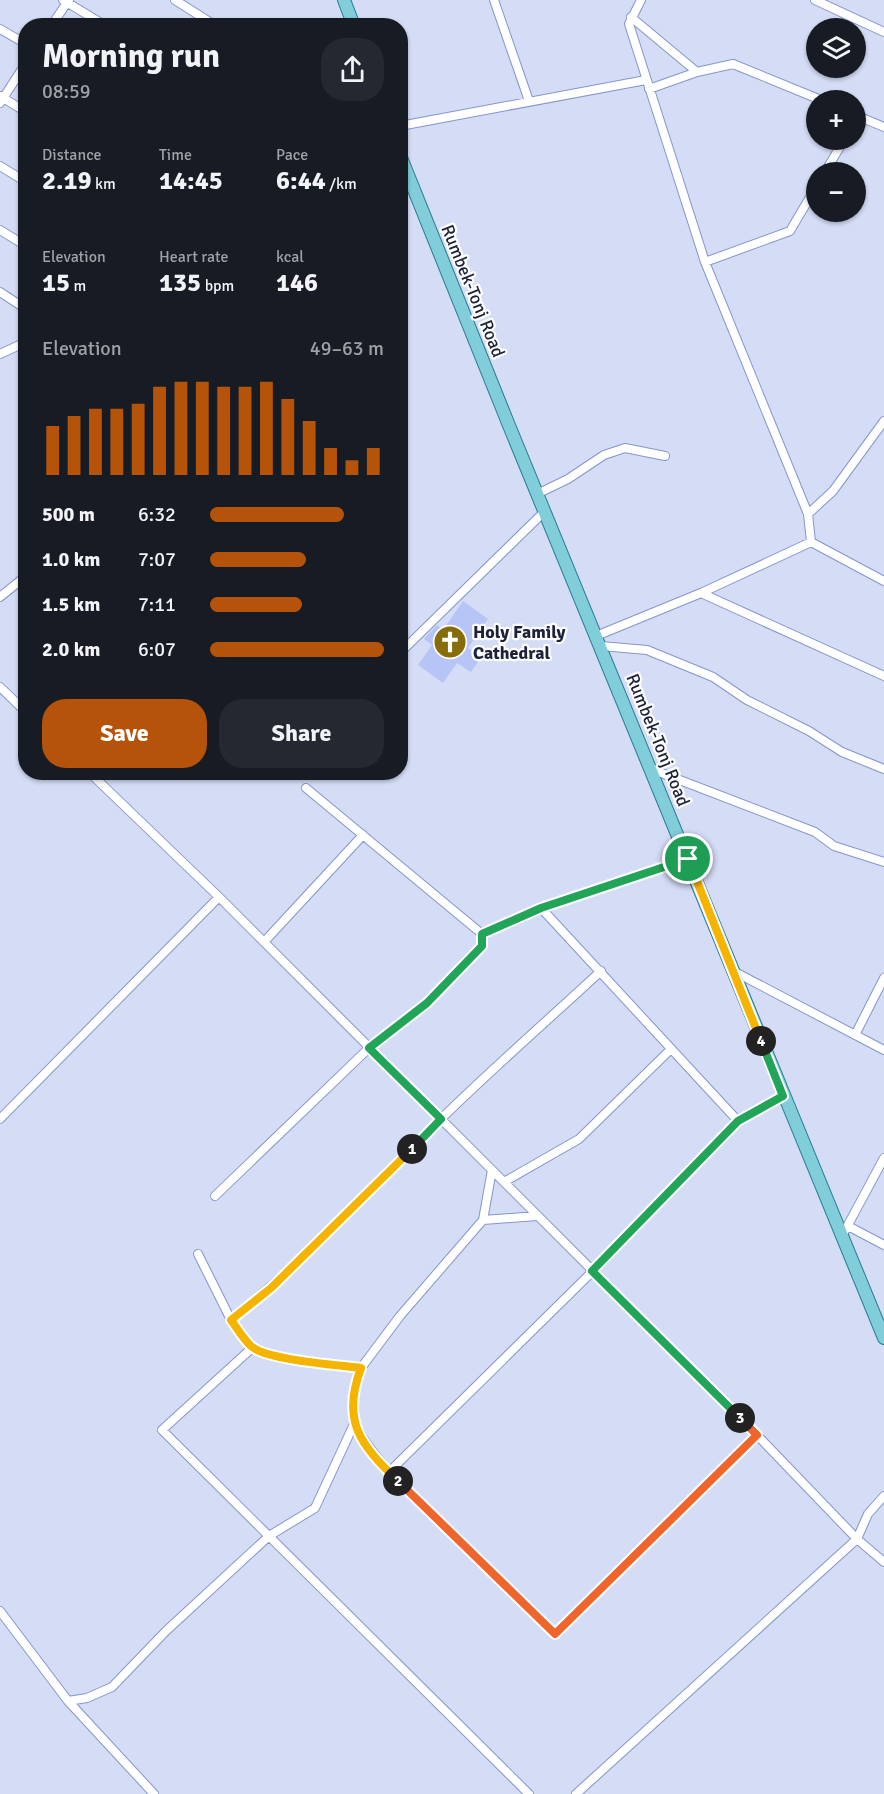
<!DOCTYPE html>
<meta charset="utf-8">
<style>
:root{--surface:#171b24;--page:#242831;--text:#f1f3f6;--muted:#9ea1a6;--accent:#b45309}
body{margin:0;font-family:Signika,sans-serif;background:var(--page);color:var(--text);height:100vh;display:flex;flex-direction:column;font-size:22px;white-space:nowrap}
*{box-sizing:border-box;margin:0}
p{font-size:20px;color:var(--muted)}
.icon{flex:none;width:33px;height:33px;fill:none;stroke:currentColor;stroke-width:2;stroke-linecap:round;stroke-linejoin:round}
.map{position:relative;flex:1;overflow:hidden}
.details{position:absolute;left:18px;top:18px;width:390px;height:762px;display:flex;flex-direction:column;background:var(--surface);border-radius:24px;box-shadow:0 2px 4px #0004}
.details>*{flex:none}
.tools{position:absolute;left:806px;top:18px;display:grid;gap:12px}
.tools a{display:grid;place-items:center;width:60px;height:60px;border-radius:50%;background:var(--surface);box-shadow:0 2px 4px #0004;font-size:30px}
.pin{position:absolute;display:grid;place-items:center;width:51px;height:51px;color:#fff;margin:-26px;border:3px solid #fff;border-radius:50%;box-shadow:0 2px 6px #0007}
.km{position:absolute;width:30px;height:30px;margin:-15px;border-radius:50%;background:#222;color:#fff;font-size:16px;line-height:30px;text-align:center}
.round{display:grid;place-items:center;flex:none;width:63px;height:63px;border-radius:24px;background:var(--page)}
.summary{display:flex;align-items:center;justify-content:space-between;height:102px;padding:0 24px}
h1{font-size:33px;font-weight:700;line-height:45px}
.metrics{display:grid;grid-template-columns:repeat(3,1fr);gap:9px;height:102px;padding:6px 24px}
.metrics div{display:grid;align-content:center}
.metrics b{font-size:26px;font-weight:700}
.metrics small{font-size:16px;font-weight:400}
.metrics p{font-size:16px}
.chart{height:168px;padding:12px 24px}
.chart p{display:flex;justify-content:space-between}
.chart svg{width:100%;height:108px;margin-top:6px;stroke:var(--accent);stroke-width:6}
.button{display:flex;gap:12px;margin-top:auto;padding:12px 24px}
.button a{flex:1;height:69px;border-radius:24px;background:var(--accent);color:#fff;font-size:24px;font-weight:700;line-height:69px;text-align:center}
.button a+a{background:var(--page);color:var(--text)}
ul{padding:0 24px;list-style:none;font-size:20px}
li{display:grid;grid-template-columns:96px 72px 1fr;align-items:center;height:45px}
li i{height:15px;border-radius:8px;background:var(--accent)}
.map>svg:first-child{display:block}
.building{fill:#b6c5f5}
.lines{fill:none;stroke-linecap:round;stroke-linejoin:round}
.minor-casing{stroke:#8595cf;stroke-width:10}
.primary-casing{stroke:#277c91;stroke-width:14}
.minor{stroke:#fff;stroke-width:8}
.primary{stroke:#81cdda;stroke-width:12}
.split-1-casing{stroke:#fff;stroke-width:12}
.split-2-casing{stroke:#fff;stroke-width:12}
.split-3-casing{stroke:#fff;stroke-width:12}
.split-4-casing{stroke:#fff;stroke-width:12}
.split-5-casing{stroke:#fff;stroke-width:12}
.split-1{stroke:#22a559;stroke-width:8}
.split-2{stroke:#f5b400;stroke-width:8}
.split-3{stroke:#f0652b;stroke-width:8}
.split-4{stroke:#22a559;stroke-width:8}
.split-5{stroke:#f5b400;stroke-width:8}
.labels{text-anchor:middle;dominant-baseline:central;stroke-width:4.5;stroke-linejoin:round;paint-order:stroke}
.street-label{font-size:18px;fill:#1c2239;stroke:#fefefe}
.poi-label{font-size:18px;font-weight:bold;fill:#1c2239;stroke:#fefefe;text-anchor:start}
</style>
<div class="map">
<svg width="884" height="1794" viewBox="0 0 884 1794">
<rect width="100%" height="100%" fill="#d5dcf5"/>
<!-- building -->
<path class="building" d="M463,601l25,18 -20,29 13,9 -10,15 -14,-9 -14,20 -25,-18 14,-20 -8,-6 13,-14 6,5z"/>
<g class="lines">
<defs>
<path id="minor" d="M63,0l43,26
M175,0l41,26
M494,0l35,101
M641,0l-12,24 76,238 103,252 3,28 73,39
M815,0l69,32
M631,17l66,55 36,-8 88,36
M51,26l18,-26
M0,29l26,15
M649,89l48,-17
M0,96l26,16
M0,103l26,-40
M855,115l29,12
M400,126l246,-46
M0,166l26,16
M825,172l19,-32
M0,230l26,16
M705,262l85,-31 26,-44
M0,292l26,17
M0,354l26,-12
M537,494l31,-15 36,-24 21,-7 40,8
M808,514l25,-23 51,-70
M701,593l110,-51
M0,597l26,-21
M596,636l105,-43 183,83
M601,646l46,4 66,27 34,23 62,31 33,21 42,17
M400,650l2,1 143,-140
M0,687l26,25
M651,769l164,63 19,14 50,16
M89,772l130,125 538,538 100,104 27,23
M306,788l176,146 59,-26 147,-49
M541,908l197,213
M264,942l99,-107
M735,972l149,78
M855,1035l29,-57
M0,1119l219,-222
M504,1182l75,-43 92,-90
M215,1196l154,-148 58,-45 55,-56v-13
M483,1220l9,-50
M848,1226l36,19
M842,1236l42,-78
M198,1254l33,66 21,28 -90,82 367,364
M231,1320c76,-61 141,-133 210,-201 52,-51 107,-99 160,-148
M252,1348c34,14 73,16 109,20 -19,52 -4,64 28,104
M361,1368l39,-52 83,-96 54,-4
M757,1435l-202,199 -166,-162 204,-201 145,-150 45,-25
M0,1611l68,90 19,-3 25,-11 54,-56 103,-95 46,-28 39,-84
M68,1701l86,93
M576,1794l281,-255 11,-25 16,-18"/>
<path id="primary" d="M344,0l10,26
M400,155l108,268 376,915"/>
</defs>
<!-- minor casing -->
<use href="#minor" class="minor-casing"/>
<!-- primary casing -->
<use href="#primary" class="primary-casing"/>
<!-- minor -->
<use href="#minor" class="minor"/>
<!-- primary -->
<use href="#primary" class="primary"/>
</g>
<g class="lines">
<defs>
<path id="split-1" d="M412,1149l29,-30 -72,-71 58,-45 55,-57v-12l59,-26 147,-49"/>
<path id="split-2" d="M398,1481c-38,-37 -57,-60 -37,-113 -22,-3 -96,-8 -110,-22 -8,-7 -14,-18 -20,-26l40,-32 141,-139"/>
<path id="split-3" d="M398,1481l157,153 202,-199 -17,-17"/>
<path id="split-4" d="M740,1418l-148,-147 146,-150 45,-25 -22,-55"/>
<path id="split-5" d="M688,859l73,182"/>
</defs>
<!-- split-1 casing -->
<use href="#split-1" class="split-1-casing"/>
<!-- split-2 casing -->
<use href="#split-2" class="split-2-casing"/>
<!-- split-3 casing -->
<use href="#split-3" class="split-3-casing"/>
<!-- split-4 casing -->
<use href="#split-4" class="split-4-casing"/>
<!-- split-5 casing -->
<use href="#split-5" class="split-5-casing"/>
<!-- split-1 -->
<use href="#split-1" class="split-1"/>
<!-- split-2 -->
<use href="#split-2" class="split-2"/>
<!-- split-3 -->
<use href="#split-3" class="split-3"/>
<!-- split-4 -->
<use href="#split-4" class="split-4"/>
<!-- split-5 -->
<use href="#split-5" class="split-5"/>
</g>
<!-- icons -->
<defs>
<symbol id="church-disc" viewBox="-11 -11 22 22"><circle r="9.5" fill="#866d0a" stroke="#fefefe"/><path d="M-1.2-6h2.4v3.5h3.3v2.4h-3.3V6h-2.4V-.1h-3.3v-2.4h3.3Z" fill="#fff"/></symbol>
</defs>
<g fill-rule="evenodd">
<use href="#church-disc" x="431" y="623" width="38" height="38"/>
</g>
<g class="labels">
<!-- street labels -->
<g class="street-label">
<text transform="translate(473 291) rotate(68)">Rumbek-Tonj Road</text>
<text transform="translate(658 740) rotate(68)">Rumbek-Tonj Road</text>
</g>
<!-- poi labels -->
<g class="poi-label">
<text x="473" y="632">Holy Family<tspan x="473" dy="21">Cathedral</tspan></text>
</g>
</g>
</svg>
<div class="tools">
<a><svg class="icon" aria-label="layers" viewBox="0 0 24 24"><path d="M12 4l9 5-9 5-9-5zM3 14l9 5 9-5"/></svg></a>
<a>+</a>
<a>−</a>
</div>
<div class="pin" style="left:688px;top:859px;background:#1e9e55"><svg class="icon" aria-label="arrive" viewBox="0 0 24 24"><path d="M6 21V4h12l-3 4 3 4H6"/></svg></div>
<b class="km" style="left:412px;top:1149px">1</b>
<b class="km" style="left:398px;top:1481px">2</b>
<b class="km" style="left:740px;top:1418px">3</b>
<b class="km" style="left:761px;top:1041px">4</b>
<section class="details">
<div class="summary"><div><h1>Morning run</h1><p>08:59</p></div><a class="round"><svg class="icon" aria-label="share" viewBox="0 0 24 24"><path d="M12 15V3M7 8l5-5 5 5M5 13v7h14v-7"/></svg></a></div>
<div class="metrics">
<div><p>Distance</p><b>2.19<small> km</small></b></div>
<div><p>Time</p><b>14:45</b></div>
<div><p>Pace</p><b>6:44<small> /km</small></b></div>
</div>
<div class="metrics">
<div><p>Elevation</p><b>15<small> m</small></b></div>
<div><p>Heart rate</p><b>135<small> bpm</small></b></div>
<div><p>kcal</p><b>146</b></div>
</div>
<div class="chart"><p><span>Elevation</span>49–63 m</p>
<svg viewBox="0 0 160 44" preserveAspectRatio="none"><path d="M5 44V24M15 44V20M25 44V17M35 44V17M45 44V15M55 44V8M65 44V6M75 44V6M85 44V8M95 44V8M105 44V6M115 44V13M125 44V22M135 44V33M145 44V38M155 44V33"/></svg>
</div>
<ul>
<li><b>500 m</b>6:32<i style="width:77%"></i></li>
<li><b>1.0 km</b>7:07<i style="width:55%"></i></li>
<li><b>1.5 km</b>7:11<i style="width:53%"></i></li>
<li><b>2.0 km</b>6:07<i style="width:100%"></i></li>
</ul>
<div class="button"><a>Save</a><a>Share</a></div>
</section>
</div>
